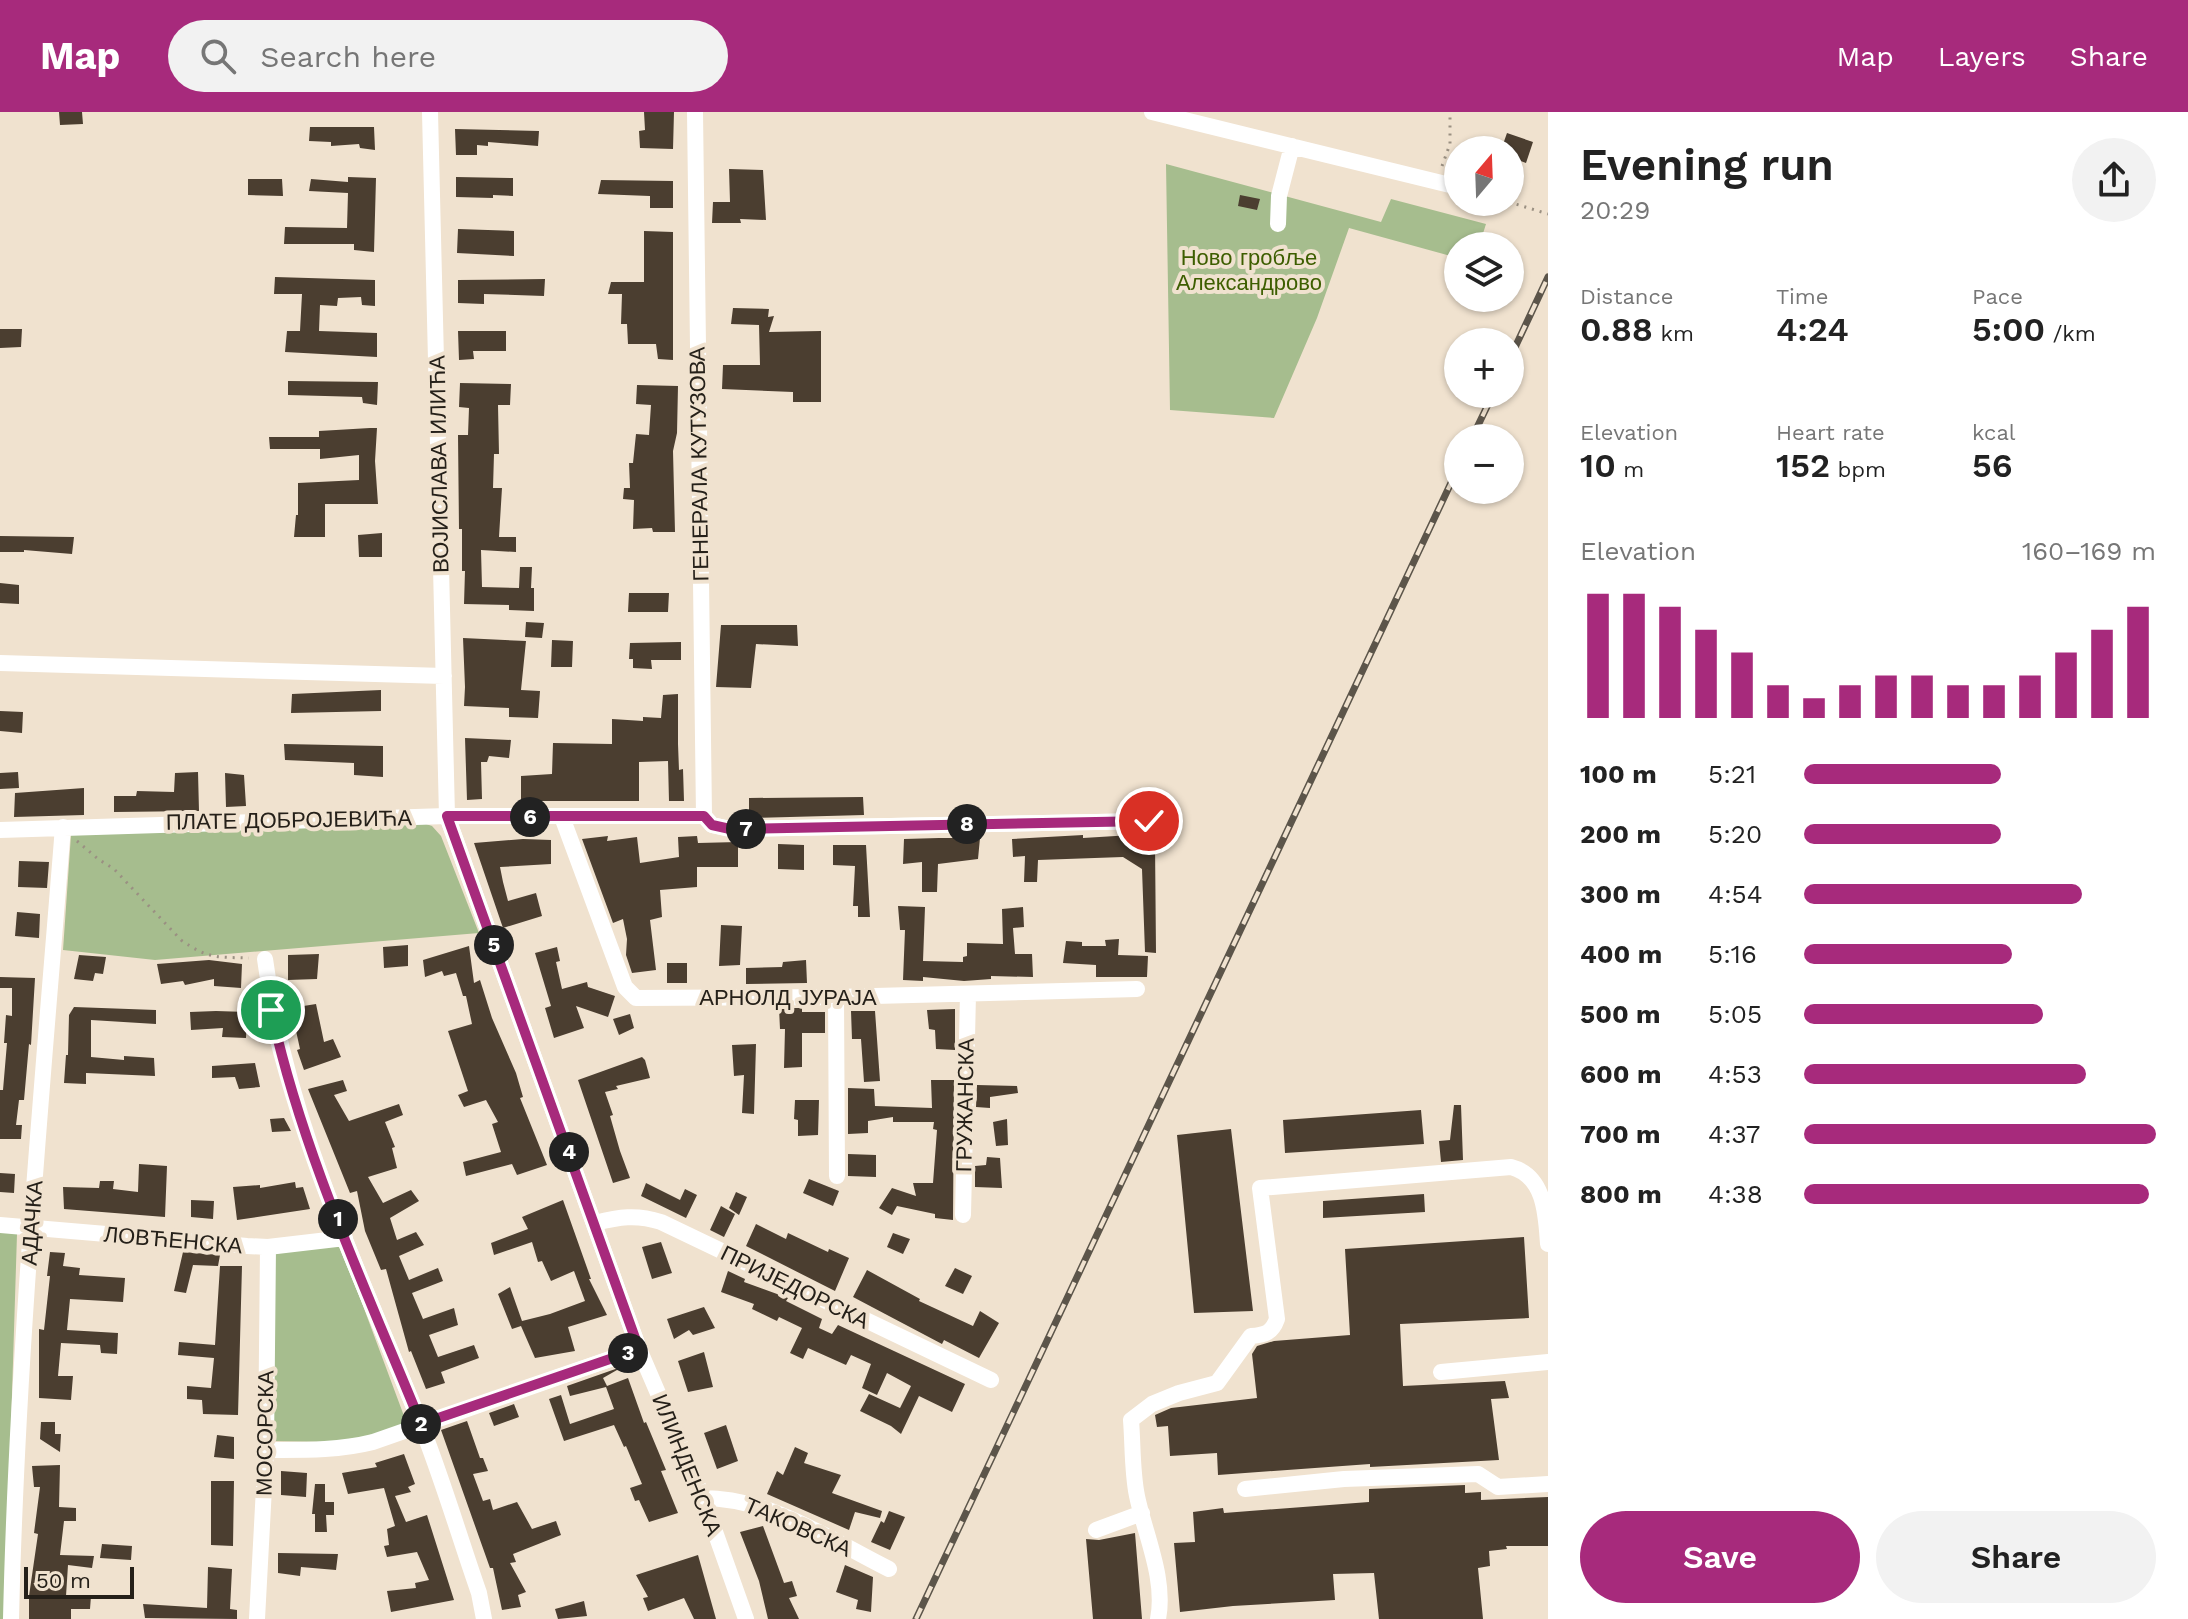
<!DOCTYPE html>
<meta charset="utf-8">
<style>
:root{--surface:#fff;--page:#f2f2f2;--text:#222;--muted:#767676;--accent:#a72a7c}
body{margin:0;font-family:"Work Sans",sans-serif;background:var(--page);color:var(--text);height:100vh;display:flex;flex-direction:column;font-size:30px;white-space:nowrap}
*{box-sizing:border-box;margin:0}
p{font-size:26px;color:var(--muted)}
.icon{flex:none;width:44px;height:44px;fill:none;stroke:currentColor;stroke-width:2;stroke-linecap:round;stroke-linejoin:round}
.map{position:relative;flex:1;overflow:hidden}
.details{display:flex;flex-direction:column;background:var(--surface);width:640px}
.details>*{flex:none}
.needle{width:52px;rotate:19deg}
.fabs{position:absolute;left:1444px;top:24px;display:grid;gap:16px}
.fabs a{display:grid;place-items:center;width:80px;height:80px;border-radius:50%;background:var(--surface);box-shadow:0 2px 6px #0004;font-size:40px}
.scale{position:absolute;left:24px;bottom:20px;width:110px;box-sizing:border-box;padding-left:8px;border:4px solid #252019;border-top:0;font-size:22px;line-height:28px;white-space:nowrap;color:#252019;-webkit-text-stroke:6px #f0e2cf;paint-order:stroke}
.pin{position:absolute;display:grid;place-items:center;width:68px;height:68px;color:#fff;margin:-34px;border:4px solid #fff;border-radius:50%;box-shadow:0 2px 8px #0007}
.km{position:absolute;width:40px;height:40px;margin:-20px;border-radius:50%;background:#222;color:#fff;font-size:22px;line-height:40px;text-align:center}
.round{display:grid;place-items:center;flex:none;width:84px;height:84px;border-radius:42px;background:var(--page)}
.summary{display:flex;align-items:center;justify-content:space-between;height:136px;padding:0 32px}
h1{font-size:44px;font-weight:600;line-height:60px}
.metrics{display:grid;grid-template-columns:repeat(3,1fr);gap:12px;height:136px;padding:8px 32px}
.metrics div{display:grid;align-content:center}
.metrics b{font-size:34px;font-weight:600}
.metrics small{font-size:22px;font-weight:400}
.metrics p{font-size:22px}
.chart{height:224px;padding:16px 32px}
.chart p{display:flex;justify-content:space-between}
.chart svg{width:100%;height:144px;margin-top:8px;stroke:var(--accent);stroke-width:6}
.button{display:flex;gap:16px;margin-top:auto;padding:16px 32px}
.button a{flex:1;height:92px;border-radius:48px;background:var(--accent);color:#fff;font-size:32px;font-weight:600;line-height:92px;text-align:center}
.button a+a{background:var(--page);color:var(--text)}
ul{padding:0 32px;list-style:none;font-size:26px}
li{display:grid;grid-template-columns:128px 96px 1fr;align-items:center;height:60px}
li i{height:20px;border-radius:10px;background:var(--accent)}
header{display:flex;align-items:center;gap:48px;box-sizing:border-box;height:112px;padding:0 40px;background:var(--accent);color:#fff}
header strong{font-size:38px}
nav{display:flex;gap:44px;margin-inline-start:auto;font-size:28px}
.search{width:560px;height:72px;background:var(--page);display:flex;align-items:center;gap:20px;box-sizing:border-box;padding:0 28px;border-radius:44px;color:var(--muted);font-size:30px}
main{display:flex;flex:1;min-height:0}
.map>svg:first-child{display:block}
.green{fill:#a6bd8e}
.building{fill:#4b3e30}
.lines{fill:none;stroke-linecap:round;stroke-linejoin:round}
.path{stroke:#9a9082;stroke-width:3;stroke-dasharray:2 6;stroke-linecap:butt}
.minor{stroke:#fff;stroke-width:16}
.rail-casing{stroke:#5c554a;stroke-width:7}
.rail{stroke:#f0e2cf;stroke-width:4;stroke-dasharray:12;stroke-linecap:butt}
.route-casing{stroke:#fff;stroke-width:16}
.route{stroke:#a72a7c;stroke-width:10}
.labels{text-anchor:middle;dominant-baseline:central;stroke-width:8;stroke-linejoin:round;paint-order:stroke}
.park-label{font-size:22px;fill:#3d5e00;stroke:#f0e2cf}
.street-label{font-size:22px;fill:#252019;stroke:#f0e2cf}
</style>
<header>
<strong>Map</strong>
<div class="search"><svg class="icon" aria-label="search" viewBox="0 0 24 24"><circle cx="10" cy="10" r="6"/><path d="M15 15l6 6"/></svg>Search here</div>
<nav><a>Map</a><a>Layers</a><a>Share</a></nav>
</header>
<main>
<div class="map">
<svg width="1548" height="1507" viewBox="0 0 1548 1507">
<rect width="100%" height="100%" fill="#f0e2cf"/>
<!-- green -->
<path class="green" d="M1166,52l215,58 10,-23 95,25 -7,22h-21v12l-109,-30 -32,90 -43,100 -104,-8z
M426,712l6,2 9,10 38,97 -324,27 -92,-10 8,-115z
M0,1120l17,2 -12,385h-5z
M340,1132l67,180 -37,12 -38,6 -60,-1 2,-187z"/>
<!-- building -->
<path class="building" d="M59,0h23l1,12 -23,1z
M644,0h30l-1,37 -33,-1 -1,-17 6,-1z
M310,15h64l1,23 -15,-2 -1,-4 -28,2v-4l-22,-1z
M455,17l84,2 -1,15 -50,-4v4l-11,-1v10h-21z
M1507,21l26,9 -7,21 -16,-6v-7h-9z
M729,57l34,1 3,50 -26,-1 1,4h-29l1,-21h17z
M348,65l28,1 -2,74 -20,-2v-6h-70l1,-17 62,1 1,-35 -39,-2 2,-12 37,3z
M456,65l57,1v18l-20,-1v3l-37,-1z
M248,67h34l1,17 -35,-1z
M601,68l72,1v27h-23v-12l-52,-2z
M1240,83l20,4 -3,11 -19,-4z
M458,117l56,2v25l-57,-3z
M644,119l29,1v128l-15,-1 -2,-15h-28l-1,-20h-6l1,-30h-14l3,-12h33z
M275,165l100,3v26l-13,-1 -1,-8 -23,1 -1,8 -17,-1 -1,26 58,2v24l-92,-5 2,-21h13l2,-37h-28z
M545,167l-1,17 -60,-2v10l-26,-1v-23z
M733,196l36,1 -1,8 6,-1 -5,16 52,-1v71h-28v-10l-71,-3 1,-24h37l-1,-40 -28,-1z
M0,217h22l-1,18 -21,1z
M458,219h48v20h-33l1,8 -15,1z
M288,269l90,1 -1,23 -14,-2 -1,-6 -74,-2z
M460,271l51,1 -1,21h-12l1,49h-5l-1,34h9l-3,49h17v15l-35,-2 1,37 37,1 1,-21h12l-1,21h3v23l-25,-1v-5l-45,-1 1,-33h-3v-42h-3l-1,-94h10l1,-27 -10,-1z
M637,273l41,1 -1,47 -4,18 2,81h-22l-1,-4 -19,1 1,-29 -11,-1 1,-11h6l-1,-25h4l3,-29 13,1 2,-30 -15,-1z
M370,316h7l-2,33 3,43h-53v33h-31l2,-22h2v-32l61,-3v-25l-39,4v-10h-50l-1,-12h50v-6z
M382,421v24h-23l-1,-22z
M0,424l74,1 -2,17 -48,-4v2h-24z
M0,471l19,2v19l-19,-1z
M629,481h40l-1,19h-40z
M526,510l18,1 -2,15 -17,-1z
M721,513h76l1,21 -42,-2 -5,44 -35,-1z
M463,526l63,3 -5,49 19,1 -2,27 -29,-1v-9l-45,-2 1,-19z
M552,528l21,1 -1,26h-21z
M681,530v18h-30l1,9 -19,-1v-9h-4l1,-16z
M381,578v21l-90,2 1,-19z
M678,582v50l1,26 4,-1 1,32h-15l-1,-40 -29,1v39h-118v-25l31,-2 1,-31 59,1v-25l31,2v-4l18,1 2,-23z
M0,599l23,1 -1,21 -22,-2z
M465,626l46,2 -2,18 -20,-2 -2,6h-6l1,37 -15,1z
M284,632l99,2v31l-29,-2v-12l-69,-3z
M18,660l1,16 -19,1v-16z
M198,660l1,39 -85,1v-16h22l1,-5 37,1 1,-19z
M225,661l19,2 2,31 -20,1z
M84,676v27l-70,2 1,-24z
M863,685l1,18 -115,3v-20z
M1083,723v3l49,-3 23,8 1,110 -11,-1 -3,-83 -19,-12 -85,3 -1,22h-13l1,-26 -12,1 -1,-18z
M608,724l-1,5 30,-4 3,26 39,-6 -1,-20 19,-1 1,7 40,-1v25h-41v20l-37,3 2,27 -12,3 6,50 -24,3 -6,-18 1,-16 -4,-20 -10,4 -31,-84z
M939,726h41l-2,21 -40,5 -1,28h-15v-30l-19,2 1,-25z
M523,727l28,1v24l-51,3 3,15 5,19 28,-8 6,23 -39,12 -29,-85z
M778,732l26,1v25l-26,-1z
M833,733h33l4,72h-12v-11h-5l2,-40 -22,-1z
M19,749l30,1 -2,26 -29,-1z
M898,794l27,1 -2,54 40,1v-5l4,-1v-13l36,1 -1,-35 21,-2 1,20 -11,1 2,26h17l1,23 -42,-1v3l-27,2 -41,-4v4l-20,-1 2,-50h-5z
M17,800l23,2 -1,24 -24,-2z
M721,813l21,1 -2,39 -21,1z
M1119,827l-1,16 30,1 -1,21h-51v-12l-33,-2 3,-22 16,1v4h24l-1,-6z
M408,833v21l-24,2 -1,-21z
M469,834l5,37 6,-3 12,38 24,55 7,24 -3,1 27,67 -30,10 -5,-11 -46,12 -3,-14 38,-10 -9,-28 6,-2 -12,-22 -22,7 -6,-12 10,-4 -20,-60 24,-7 -6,-28h-3l-7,-23 -12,3 -2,-5 -17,6 -2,-17z
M557,835l3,14 -4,1 6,27 25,-7 1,5 27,9 -7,21 -32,-11 8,22 -30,10 -9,-30 6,-2 -16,-53z
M319,842l-2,25 -29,1v-25z
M79,843l27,2 -3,17 -8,-1 -2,8 -19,-2z
M209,848l33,4 -1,24 -27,-2v-7l-29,6 -2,-4 -22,3 -4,-20z
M806,848l1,23 -61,1v-16l36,-1 1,-5z
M667,851h20v20h-20z
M0,865l35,1 -4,67 -2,-1 -5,56h-5l-3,25h6l-1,14h-21v-49h3l4,-47h-3l2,-28 6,1v-28h-12z
M316,892l8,38 9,-3 8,18 -37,13 -7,-20 3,-1 -9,-41z
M74,895l82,3v14l-65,-4v37l33,3v-4l30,2 1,18 -69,-3v11l-22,-1 2,-28h2l1,-40z
M779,896h23v4h23v21h-23v34l-18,1 1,-39h-5z
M955,897v41l-19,-1 -1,-19 -6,-1 -2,-19z
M216,899l31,1 -1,26 -24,-1 1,-9 -32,2 -1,-18z
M851,899h24l5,70 -16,1 -3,-43h-9z
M630,902l4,14 -15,7 -6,-16z
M756,932l-2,70 -12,-1 2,-38 -10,1 -2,-31z
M642,945l3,3 5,18 -34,8 2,3 -13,3 8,23 -3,1 10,35 10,27 -17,5 -35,-103z
M255,951l5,24 -21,2 -4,-12 -23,1v-12z
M343,968l4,11 -13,4 15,26 50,-17 4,11 -18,7 10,25 -3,1 5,20 -29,9 15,26 28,-13 8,11 -29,17 7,22 19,-8 8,13 -25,11 10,24 29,-12 5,13 -31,12 11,26 31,-11 4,17 -29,10 9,22 36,-12 5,13 -38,14 4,11 -19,6 -15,-38 -2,1 -23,-83 -5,1 -16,-39 -8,-40 -7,2 -42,-104z
M931,968h23l-1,140 -18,-2v-4l-38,-8 -5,9 -13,-7 13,-20 24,8 -3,-13h20l4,-53 -4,-1 1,-7h-41v-5l-25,4v12l-20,1v-46l26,1 1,17 57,2z
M977,973l40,1 1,7 -28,4v11l-14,-1z
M795,988h24l-1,35 -20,1v-16l-4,-1z
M1454,993h7l2,55 -22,2 -2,-21 11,-1z
M1421,998l3,34 -139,9 -2,-33z
M284,1006l7,13 -19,1 -2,-13z
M1007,1007l1,26 -12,1 -3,-24z
M1231,1017l22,182 -59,2 -17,-178z
M848,1042l28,1v22l-28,-1z
M987,1045l13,1 2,30 -27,-1v-21l11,-1z
M139,1052l28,2 -2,51 -101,-8 -1,-22 36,1 1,-7h14l-1,8 25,3z
M0,1061l15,1 -1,19 -14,-1z
M809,1067l30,12 -6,15 -30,-13z
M295,1070l1,6 7,-1 7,22 -73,11 -4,-33 27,-2v3z
M646,1071l34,17 5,-11 12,6 -11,23 -45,-22z
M736,1080l11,5 -8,18 -10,-7z
M1424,1082l1,18 -102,6v-17z
M191,1088l23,1 -1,18 -22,-2z
M563,1088l28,79h-2l18,36 -39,12 7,24 -40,7 -14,-32 -9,3 -14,-35 12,-7 12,34 28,-7 35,-13 -11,-30 -23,10 -9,-20 -4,1 -6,-20 -38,13 -3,-12 37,-14 -6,-12z
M721,1094l14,8 -11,23 -14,-7z
M756,1112l30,15 2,-6 40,19 1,-3 20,9 -14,33 -89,-45z
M893,1121l17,6 -7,15 -16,-7z
M1524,1125l5,81 -129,6 3,62 102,-5 4,17 -18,1 8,61 -129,7v-3l-152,11 -1,-22 -47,3 -2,-30 -11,1 -2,-12 16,-7 86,-10 -5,-44 5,-8 17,-5 76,-6 -5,-86z
M661,1130l11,31 -20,6 -10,-32z
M50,1140l15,1 -2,13 17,2 -1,7 46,3 -2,24 -53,-3 -3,31 51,3 -1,21 -16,-1 -1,-8 -39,-2 -3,33h15l-2,24 -32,-2v-69l5,1 6,-54h-3z
M183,1140l37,3 -2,11 -25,-1 -7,28 -12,-2z
M220,1154h22l-4,149 -35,-1 -1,-14 -15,-1v-13l24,2 3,-30 -36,-3 1,-13 36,3z
M955,1156l17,8 -9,18 -18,-8z
M867,1158l53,29 -1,2 54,25 7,-15 19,12 -20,35 -35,-18 -2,4 -89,-47z
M728,1159l17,8 -1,3 44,16 -2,3 36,18 -3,9 13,6 6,-9 127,59 -13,28 -33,-16 -18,38 -10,-8 -31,-15 9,-17 31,14 11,-22 -24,-13 -10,22 -15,-7 9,-24 -20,-9 -5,10 -38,-17 -5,11 -13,-6 12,-25 -23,-11 -2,4 -25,-12 2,-5 -33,-12z
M704,1195l11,21 -22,7 -4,-5 -15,9 -7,-20z
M704,1240l9,35 -25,5 -10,-31z
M624,1254l-21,12 4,8 21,-8 16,45 2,-1 20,48 -5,1 17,42 -29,9 -10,-22 -4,1 -5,-13 12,-4 -16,-38 -2,1 -10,-22 -50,16 -15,-42 12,-4 9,29 44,-15 -8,-22 -36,9 -3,-10z
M514,1292l5,13 -25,9 -5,-13z
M467,1309l13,37h3l5,13 -15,3 10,27 7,-2 3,11 24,-8 15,27 24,-8 5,14 -48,19 3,8 -6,1 16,29 -8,3 3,12 -19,3 -9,-42h-3l-49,-138z
M41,1310h14v12h6l-1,18 -20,-13z
M726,1313l12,36 -21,8 -13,-36z
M217,1323l17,2v22l-20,-2z
M795,1335l13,6 -4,10 37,12 -9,18 50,18 -2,7 -25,-6 -6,18 -82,-36 10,-23 6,4z
M404,1342l11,30 -7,3 3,5 -16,4 11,26 21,-7 27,85 -63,12 -4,-21 29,-3 -1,-5 14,-3 -12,-28 -30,5 -3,-11 5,-1 -2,-16 8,-3 -11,-38 -36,6 -6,-21 35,-6 -2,-4z
M60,1353l-1,42 17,1v13h-12l-4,34 34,1 -2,12 -24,-3 -2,31h25l-1,13h-19v10h-42v-23l9,-62 -4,-1 6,-46h-6l-2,-21z
M281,1359l26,2 -1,24 -25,-2z
M211,1369h23l-1,65 -22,-1z
M315,1372h10v18h9v13h-8l1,17h-12v-18h-3z
M1465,1373v8l16,-1v8l67,-3v49h-42l1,3 -18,2 1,15 -12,2 5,51h-104l-5,-46 -41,1 2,26 -102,6 -53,6 -6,-69 21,-1 -2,-30 30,-4 1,5 145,-11v-13z
M889,1399l16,6 -15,33 -19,-8 10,-21 3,2z
M763,1414l21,57 8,-2 5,15 -8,2 10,21h-31l-9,-38 -19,-49z
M1135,1421l7,86h-49l-7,-80 13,1z
M102,1432l30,2 -1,14 -31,-2z
M278,1441l60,1 -2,16 -35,-3 -1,9 -22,-3z
M698,1443l18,64h-22l-10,-21 -36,13 -5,-13 5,-1 -12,-22z
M845,1453l28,12 -2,35 -15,-3 2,-9 -22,-8z
M208,1455l24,2 -2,40 7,1v9l-92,-1 -2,-14 64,4z
M584,1489l3,15 -29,3 -3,-10z"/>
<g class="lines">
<!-- path -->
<path class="path" d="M1442,54l8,-22v-32
M1509,90l39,12
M77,729l21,18 16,10 67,71c27,19 36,17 68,18"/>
<!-- minor -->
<path class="minor" d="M430,0l17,704 192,533 64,149 43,121
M695,0l9,704
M1152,0l306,75
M1278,112l1,-28 13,-50
M0,551l444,13
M562,705l63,170 11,11 200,-1 301,-8
M0,718l447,-14h257l8,9 18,4 419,-8
M265,847c21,162 94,311 154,461 23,57 40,116 60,173l5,26
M836,885l1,179
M963,1103l5,-221
M595,1111c24,-6 41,-9 66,-1l330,158
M0,1113l247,21 21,1 77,-9
M1441,1260l107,-10
M266,1338c37,0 71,1 107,-8l266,-93
M1245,1377l99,-10 134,-5 20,13 50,-3
M703,1386c67,0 128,42 186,71
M1096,1418l46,-17
M11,1507c6,-264 31,-528 52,-792
M257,1507l9,-169 2,-203
M1158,1507c8,-40 -13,-84 -21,-123 -5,-24 -4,-51 -6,-76l21,-16 27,-11 38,-10 34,-47c14,-1 21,-3 26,-17l-17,-131 251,-21c34,9 35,48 37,77"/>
<defs>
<path id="rail" d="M1510,246l38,-81
M1472,326l21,-44
M916,1507l542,-1151"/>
</defs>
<!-- rail casing -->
<use href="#rail" class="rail-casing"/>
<!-- rail -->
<use href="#rail" class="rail"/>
</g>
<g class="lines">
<defs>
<path id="route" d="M271,898c31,143 95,279 150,414l218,-75 -192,-533h257l8,9 18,4 419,-8"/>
</defs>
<!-- route casing -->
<use href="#route" class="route-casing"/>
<!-- route -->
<use href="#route" class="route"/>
</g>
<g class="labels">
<!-- park labels -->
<g class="park-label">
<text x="1249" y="145">Ново гробље<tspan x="1249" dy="25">Александрово</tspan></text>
</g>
<!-- street labels -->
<g class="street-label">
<text transform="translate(439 352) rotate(-91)">ВОЈИСЛАВА ИЛИЋА</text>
<text transform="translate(699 352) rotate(-91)">ГЕНЕРАЛА КУТУЗОВА</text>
<text transform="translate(289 708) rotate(-1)">ПЛАТЕ ДОБРОЈЕВИЋА</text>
<text x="788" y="885">АРНОЛД ЈУРАЈА</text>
<text transform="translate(965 993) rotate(-89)">ГРУЖАНСКА</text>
<text transform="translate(32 1111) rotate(-86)">АДАЧКА</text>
<text transform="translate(173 1128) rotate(5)">ЛОВЋЕНСКА</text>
<text transform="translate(795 1175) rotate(26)">ПРИЈЕДОРСКА</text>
<text transform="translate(265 1321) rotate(-89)">МОСОРСКА</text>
<text transform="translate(687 1353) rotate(68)">ИЛИНДЕНСКА</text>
<text transform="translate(798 1415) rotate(24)">ТАКОВСКА</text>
</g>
</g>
</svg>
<div class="fabs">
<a><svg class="needle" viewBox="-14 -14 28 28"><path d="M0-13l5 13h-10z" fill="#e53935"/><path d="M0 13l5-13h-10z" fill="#767676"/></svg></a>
<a><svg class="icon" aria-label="layers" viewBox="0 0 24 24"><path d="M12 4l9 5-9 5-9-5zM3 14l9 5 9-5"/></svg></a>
<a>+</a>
<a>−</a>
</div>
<div class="scale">50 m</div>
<div class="pin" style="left:271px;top:898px;background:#1e9e55"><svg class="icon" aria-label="arrive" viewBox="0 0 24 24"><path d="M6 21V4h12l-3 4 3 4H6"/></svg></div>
<div class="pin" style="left:1149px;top:709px;background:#d93025"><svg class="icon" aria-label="check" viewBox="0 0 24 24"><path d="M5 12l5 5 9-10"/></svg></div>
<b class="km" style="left:338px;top:1107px">1</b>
<b class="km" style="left:421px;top:1312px">2</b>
<b class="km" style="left:628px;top:1241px">3</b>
<b class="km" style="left:569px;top:1040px">4</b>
<b class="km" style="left:494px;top:833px">5</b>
<b class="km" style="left:530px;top:705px">6</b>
<b class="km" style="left:746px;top:717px">7</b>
<b class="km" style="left:967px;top:712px">8</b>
</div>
<section class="details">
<div class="summary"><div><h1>Evening run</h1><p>20:29</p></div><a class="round"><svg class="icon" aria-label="share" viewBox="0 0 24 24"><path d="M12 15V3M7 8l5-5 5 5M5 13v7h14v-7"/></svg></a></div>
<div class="metrics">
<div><p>Distance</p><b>0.88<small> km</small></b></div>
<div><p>Time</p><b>4:24</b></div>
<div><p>Pace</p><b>5:00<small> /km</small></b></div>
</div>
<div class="metrics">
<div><p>Elevation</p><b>10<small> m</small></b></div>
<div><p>Heart rate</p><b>152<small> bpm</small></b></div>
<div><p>kcal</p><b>56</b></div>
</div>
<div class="chart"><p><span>Elevation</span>160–169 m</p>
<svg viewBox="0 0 160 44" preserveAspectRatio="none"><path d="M5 44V6M15 44V6M25 44V10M35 44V17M45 44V24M55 44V34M65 44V38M75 44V34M85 44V31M95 44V31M105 44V34M115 44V34M125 44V31M135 44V24M145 44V17M155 44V10"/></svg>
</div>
<ul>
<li><b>100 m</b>5:21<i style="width:56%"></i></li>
<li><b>200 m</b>5:20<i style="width:56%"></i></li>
<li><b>300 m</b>4:54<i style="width:79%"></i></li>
<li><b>400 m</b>5:16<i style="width:59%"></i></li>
<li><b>500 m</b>5:05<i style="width:68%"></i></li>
<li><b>600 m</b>4:53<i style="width:80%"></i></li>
<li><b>700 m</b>4:37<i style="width:100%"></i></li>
<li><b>800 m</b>4:38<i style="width:98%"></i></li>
</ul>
<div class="button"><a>Save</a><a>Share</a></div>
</section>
</main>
